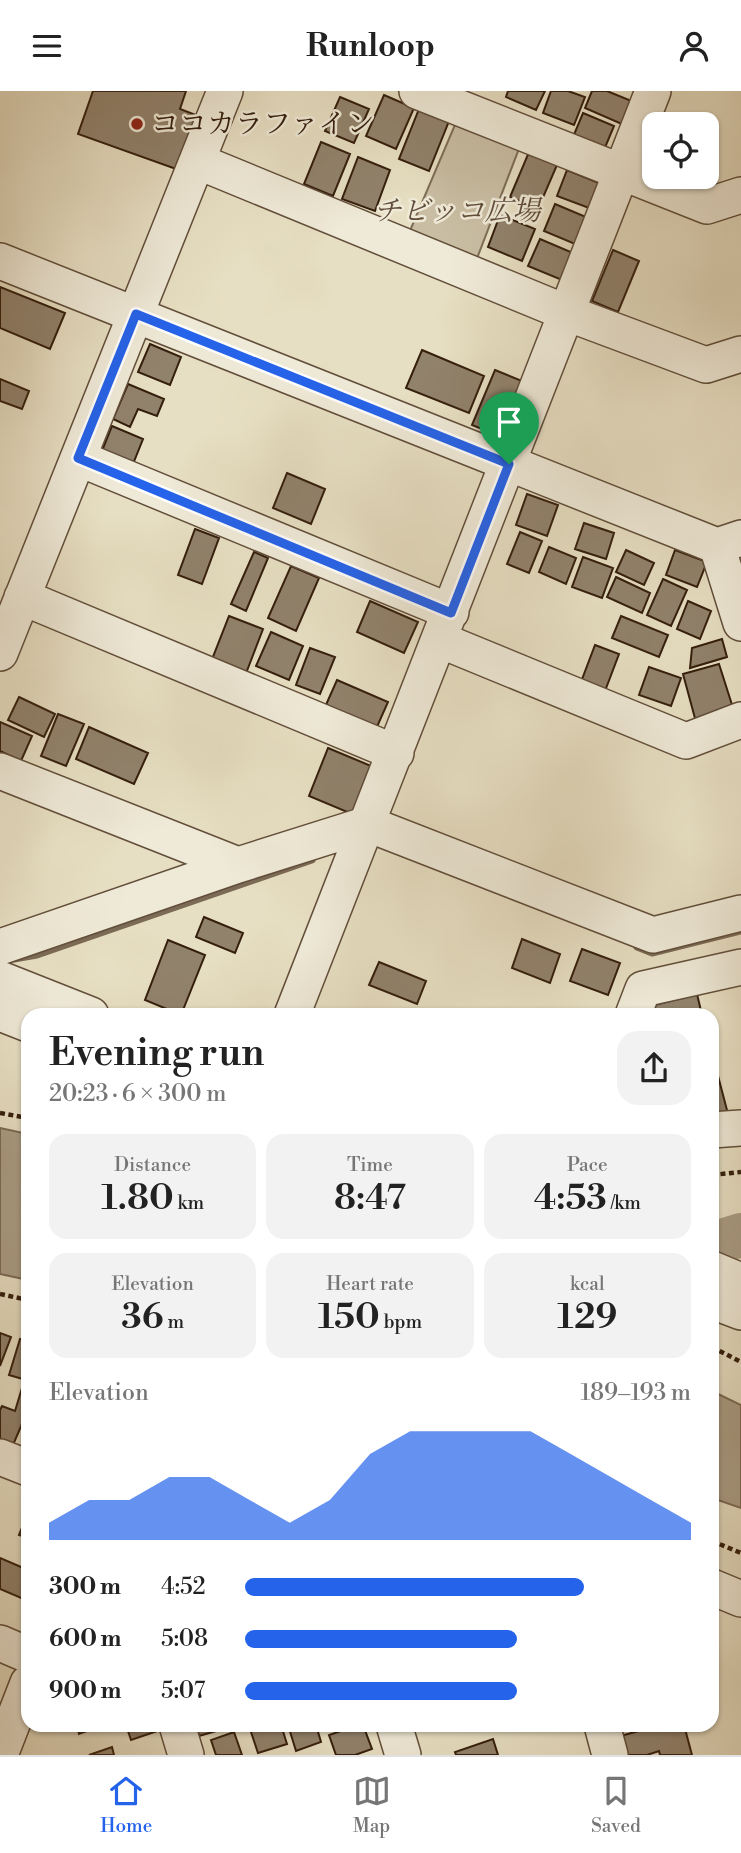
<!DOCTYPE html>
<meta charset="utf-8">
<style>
:root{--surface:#fff;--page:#f2f2f2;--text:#222;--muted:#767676;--line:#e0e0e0;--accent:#2563eb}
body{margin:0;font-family:"Libre Bodoni","Noto Serif JP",serif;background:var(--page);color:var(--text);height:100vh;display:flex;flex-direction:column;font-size:26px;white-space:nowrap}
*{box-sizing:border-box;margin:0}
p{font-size:23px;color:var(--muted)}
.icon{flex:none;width:38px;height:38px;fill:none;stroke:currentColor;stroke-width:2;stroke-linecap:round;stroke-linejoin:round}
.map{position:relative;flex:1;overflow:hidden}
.sheet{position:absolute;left:21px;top:917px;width:698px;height:724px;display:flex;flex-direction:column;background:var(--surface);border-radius:21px;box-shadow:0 2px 5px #0004}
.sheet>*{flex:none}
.buttons{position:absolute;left:642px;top:21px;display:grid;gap:14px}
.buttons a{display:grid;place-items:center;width:77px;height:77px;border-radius:14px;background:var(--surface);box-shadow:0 2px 5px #0004;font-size:35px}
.pin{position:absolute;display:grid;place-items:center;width:60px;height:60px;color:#fff;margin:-72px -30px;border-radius:50% 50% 50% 0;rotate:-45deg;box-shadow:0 0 7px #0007}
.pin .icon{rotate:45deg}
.round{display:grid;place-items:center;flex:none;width:74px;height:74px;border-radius:21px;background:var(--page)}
.headline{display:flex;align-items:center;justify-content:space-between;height:119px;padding:0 28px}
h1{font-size:38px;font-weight:600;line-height:52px}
.stats{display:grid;grid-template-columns:repeat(3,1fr);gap:10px;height:119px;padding:7px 28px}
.stats div{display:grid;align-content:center;border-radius:18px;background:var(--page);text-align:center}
.stats b{font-size:35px;font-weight:600}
.stats small{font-size:19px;font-weight:400}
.stats p{font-size:19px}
.chart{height:196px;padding:14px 28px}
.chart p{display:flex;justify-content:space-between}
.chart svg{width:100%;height:126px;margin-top:7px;fill:var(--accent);opacity:.7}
ul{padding:0 28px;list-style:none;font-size:23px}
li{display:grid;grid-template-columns:112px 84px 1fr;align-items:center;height:52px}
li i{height:18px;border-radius:9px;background:var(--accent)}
header{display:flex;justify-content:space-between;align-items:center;height:91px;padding:0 28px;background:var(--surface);font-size:32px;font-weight:600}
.tab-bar{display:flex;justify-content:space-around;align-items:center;height:98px;border-top:2px solid var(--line);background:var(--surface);font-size:19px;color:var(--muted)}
.tab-bar a{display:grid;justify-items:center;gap:4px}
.tab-bar .selected{color:var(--accent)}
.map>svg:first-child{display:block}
.green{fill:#c9bea4;stroke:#7e6e58;stroke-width:2}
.water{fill:#aa9d85;stroke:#7b6a55;stroke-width:2}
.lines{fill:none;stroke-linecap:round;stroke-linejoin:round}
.stream{stroke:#7b6a55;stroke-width:7}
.river{stroke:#aa9d85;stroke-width:44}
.building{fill:#91826c;stroke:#341e0d;stroke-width:2}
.minor-casing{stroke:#614e3a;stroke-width:38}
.path{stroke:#341e0d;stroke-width:4.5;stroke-dasharray:5 3.5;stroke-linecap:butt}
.minor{stroke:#efead8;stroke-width:35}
.route-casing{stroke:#fff;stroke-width:14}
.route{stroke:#2563eb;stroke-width:9}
.poi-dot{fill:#8f2418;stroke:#efead8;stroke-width:2.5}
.labels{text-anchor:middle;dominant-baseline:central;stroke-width:5;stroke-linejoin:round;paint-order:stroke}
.poi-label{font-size:28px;fill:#341e0d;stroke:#efead8;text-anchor:start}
.park-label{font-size:28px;font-style:italic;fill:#614e3a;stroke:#efead8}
</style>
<header><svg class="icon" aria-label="menu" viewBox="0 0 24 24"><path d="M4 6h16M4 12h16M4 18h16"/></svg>Runloop<svg class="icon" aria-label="person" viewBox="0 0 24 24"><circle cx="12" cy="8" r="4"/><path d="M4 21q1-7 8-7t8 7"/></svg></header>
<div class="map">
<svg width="741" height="1664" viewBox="0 0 741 1664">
<rect width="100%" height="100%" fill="#e7dfc3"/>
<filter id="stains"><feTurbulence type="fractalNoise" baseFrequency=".00286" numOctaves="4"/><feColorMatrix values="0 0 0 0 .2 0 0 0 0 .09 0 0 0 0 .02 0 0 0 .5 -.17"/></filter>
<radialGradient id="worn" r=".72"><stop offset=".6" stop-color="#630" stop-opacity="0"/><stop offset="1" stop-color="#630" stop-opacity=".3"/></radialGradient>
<!-- green -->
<path class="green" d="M457,29l63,26 -44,115 -67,-28z"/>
<!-- water -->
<path class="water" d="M0,1037l28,6v146l-28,-6z
M712,1300l29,14v103l-29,-10z"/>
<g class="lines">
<!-- stream -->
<path class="stream" d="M637,856l15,6 89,-22
M14,868l23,-4 275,-95"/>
<!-- river -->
<path class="river" d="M712,1153l29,-9"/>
</g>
<!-- building -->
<path class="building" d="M93,0h93l-6,18 16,6 -20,54 -98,-35z
M508,0h37l-9,19 -30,-13z
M551,0h17l17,6 -11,28 -31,-12z
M592,0h15l27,11 -10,23 -39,-17z
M384,4l30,13 -18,41 -30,-13z
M340,6l29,12 -15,34 -29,-12z
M419,18l30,12 -20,50 -30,-12z
M583,22l31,13 -10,24 -31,-13z
M321,51l29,12 -17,42 -29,-12z
M529,61l28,13 -19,44 -28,-12z
M358,66l32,13 -15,41 -33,-12z
M567,79l32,13 -10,25 -32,-12z
M555,113l31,13 -11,27 -31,-13z
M500,124l35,14 -13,32 -34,-14z
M540,148l33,14 -11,27 -34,-14z
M613,159l26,11 -21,51 -26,-11z
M0,196l65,26 -15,36 -50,-21z
M150,253l31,13 -11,28 -32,-13z
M422,259l62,26 -15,37 -63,-25z
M495,279l27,11 -23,55 -27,-11z
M0,288l29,12 -7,18 -22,-8z
M128,293l36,15 -7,17 -19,-7 -8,18 -17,-8z
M112,335l31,13 -10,25 -31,-13z
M287,382l38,16 -14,35 -38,-16z
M527,403l31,11 -11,31 -31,-11z
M584,432l30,10 -8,26 -31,-10z
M195,438l24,9 -17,46 -24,-9z
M520,441l22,9 -13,32 -22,-9z
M549,456l27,11 -10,26 -27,-12z
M626,459l28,13 -10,22 -28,-13z
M675,459l32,12 -10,25 -31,-12z
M254,461l14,6 -22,53 -15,-7z
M583,466l30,11 -11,30 -30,-11z
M291,475l28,12 -23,53 -28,-13z
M616,486l34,16 -8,20 -35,-16z
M663,488l24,11 -16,36 -24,-11z
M370,510l48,21 -14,31 -47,-21z
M688,510l23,10 -11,28 -23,-10z
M229,525l34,13 -18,47 -34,-14z
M621,525l47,19 -9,22 -47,-19z
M271,541l32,14 -14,34 -33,-14z
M722,548l5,18 -37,11 2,-20z
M595,554l24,9 -14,37 -24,-9z
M310,557l25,9 -15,37 -24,-9z
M719,573l15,47 -38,11 -13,-48z
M649,576l32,11 -10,28 -32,-11z
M337,589l51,22 -12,27 -51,-22z
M19,606l36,17 -11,23 -36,-17z
M58,623l26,10 -18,42 -25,-10z
M0,631l32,14 -11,25 -21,-10z
M89,636l59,26 -14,31 -58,-25z
M328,657l43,18 -19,48 -43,-18z
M204,826l39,16 -8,20 -39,-16z
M522,848l38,15 -10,29 -38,-15z
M168,849l37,15 -24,60 -36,-15z
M582,858l38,14 -12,32 -38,-14z
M379,871l47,19 -9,23 -48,-19z
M697,903l5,21h-57l-2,-7z
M712,962l16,61 -16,3z
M0,1242l11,4 -11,29z
M20,1248l8,2 -2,39 -17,-5z
M22,1297l6,2v20l-18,42 -10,-4v-38l2,-4 13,5z
M28,1422v25l-9,-3z
M0,1467l28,12 -2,30 -26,-11z
M77,1634h26l-24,9z
M126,1634h36l1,4 -32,11z
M196,1634h41l-38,11z
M262,1634h19l6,19 -29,9 -8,-24z
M288,1634h28l5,17 -25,9z
M358,1634h5l9,24 -17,6h-19l-7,-20z
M660,1634h24l8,30h-32l-1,-4 -12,4h-24l-6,-18z
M234,1641l8,23h-26l-5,-15z
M493,1648l5,16h-42l-1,-3z
M112,1656l2,8h-25z"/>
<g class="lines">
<defs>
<path id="minor" d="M417,0l290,115 34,-11
M197,70l370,152 139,52 35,-11
M0,170l717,285 24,-8
M78,367l373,154
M717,455l24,77
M22,506l374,156
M440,549l246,101 55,-21
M0,562l225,-562
M0,680l238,94
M0,856l238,-82 130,-41 285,111 88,-22
M0,888l91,36
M0,922l28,11
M292,924l361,-924
M633,924l10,-26 98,-22
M712,1039l29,-2
M712,1178l29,12
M712,1210l29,11
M0,1366l28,11
M712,1496l29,12
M0,1552l28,12
M177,1634l9,30
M394,1634l9,30
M602,1634l8,30
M0,1664l28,-72"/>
</defs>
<!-- minor casing -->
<use href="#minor" class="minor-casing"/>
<!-- path -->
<path class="path" d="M0,1022l28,5
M712,1084l29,-3
M0,1203l28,6
M712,1256l29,15
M712,1450l29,12"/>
<!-- minor -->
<use href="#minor" class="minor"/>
</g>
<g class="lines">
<defs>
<path id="route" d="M136,223l373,150 -58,149 -373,-155z"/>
</defs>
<!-- route casing -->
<use href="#route" class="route-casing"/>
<!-- route -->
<use href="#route" class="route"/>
</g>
<!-- markers -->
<circle class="poi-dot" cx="137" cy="33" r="7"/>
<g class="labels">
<!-- poi labels -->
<g class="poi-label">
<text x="151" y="33">ココカラファイン</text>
</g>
<!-- park labels -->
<g class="park-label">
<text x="457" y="120">チビッコ広場</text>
</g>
</g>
<rect width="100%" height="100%" filter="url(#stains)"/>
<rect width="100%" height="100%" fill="url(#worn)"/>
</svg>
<div class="buttons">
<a><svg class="icon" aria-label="locate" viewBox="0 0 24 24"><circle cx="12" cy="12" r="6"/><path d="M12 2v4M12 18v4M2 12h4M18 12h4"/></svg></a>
</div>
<div class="pin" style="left:509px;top:373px;background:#1e9e55"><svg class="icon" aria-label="arrive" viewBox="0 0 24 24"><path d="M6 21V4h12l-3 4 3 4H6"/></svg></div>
<section class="sheet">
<div class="headline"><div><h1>Evening run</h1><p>20:23 · 6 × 300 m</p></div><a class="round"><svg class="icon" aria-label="share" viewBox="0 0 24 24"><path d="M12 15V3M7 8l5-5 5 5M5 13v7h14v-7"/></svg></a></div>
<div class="stats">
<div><p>Distance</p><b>1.80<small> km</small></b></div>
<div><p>Time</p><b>8:47</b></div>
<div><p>Pace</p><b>4:53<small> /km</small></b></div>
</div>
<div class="stats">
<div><p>Elevation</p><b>36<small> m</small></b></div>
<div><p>Heart rate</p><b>150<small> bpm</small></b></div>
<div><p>kcal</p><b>129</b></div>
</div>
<div class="chart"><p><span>Elevation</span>189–193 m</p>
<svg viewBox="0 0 160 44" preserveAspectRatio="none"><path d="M0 44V38L10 30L20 30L30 22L40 22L50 30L60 38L70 30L80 14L90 6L100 6L110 6L120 6L130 14L140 22L150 30L160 38V44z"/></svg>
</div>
<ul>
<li><b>300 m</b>4:52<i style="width:76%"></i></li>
<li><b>600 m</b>5:08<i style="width:61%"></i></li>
<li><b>900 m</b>5:07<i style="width:61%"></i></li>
</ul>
</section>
</div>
<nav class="tab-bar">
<a class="selected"><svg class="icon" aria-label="home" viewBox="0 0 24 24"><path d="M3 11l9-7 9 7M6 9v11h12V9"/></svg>Home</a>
<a><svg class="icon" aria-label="map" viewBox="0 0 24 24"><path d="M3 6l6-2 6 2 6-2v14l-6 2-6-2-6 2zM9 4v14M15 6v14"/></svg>Map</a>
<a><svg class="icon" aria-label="saved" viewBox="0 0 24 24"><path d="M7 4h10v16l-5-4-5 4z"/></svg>Saved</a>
</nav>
